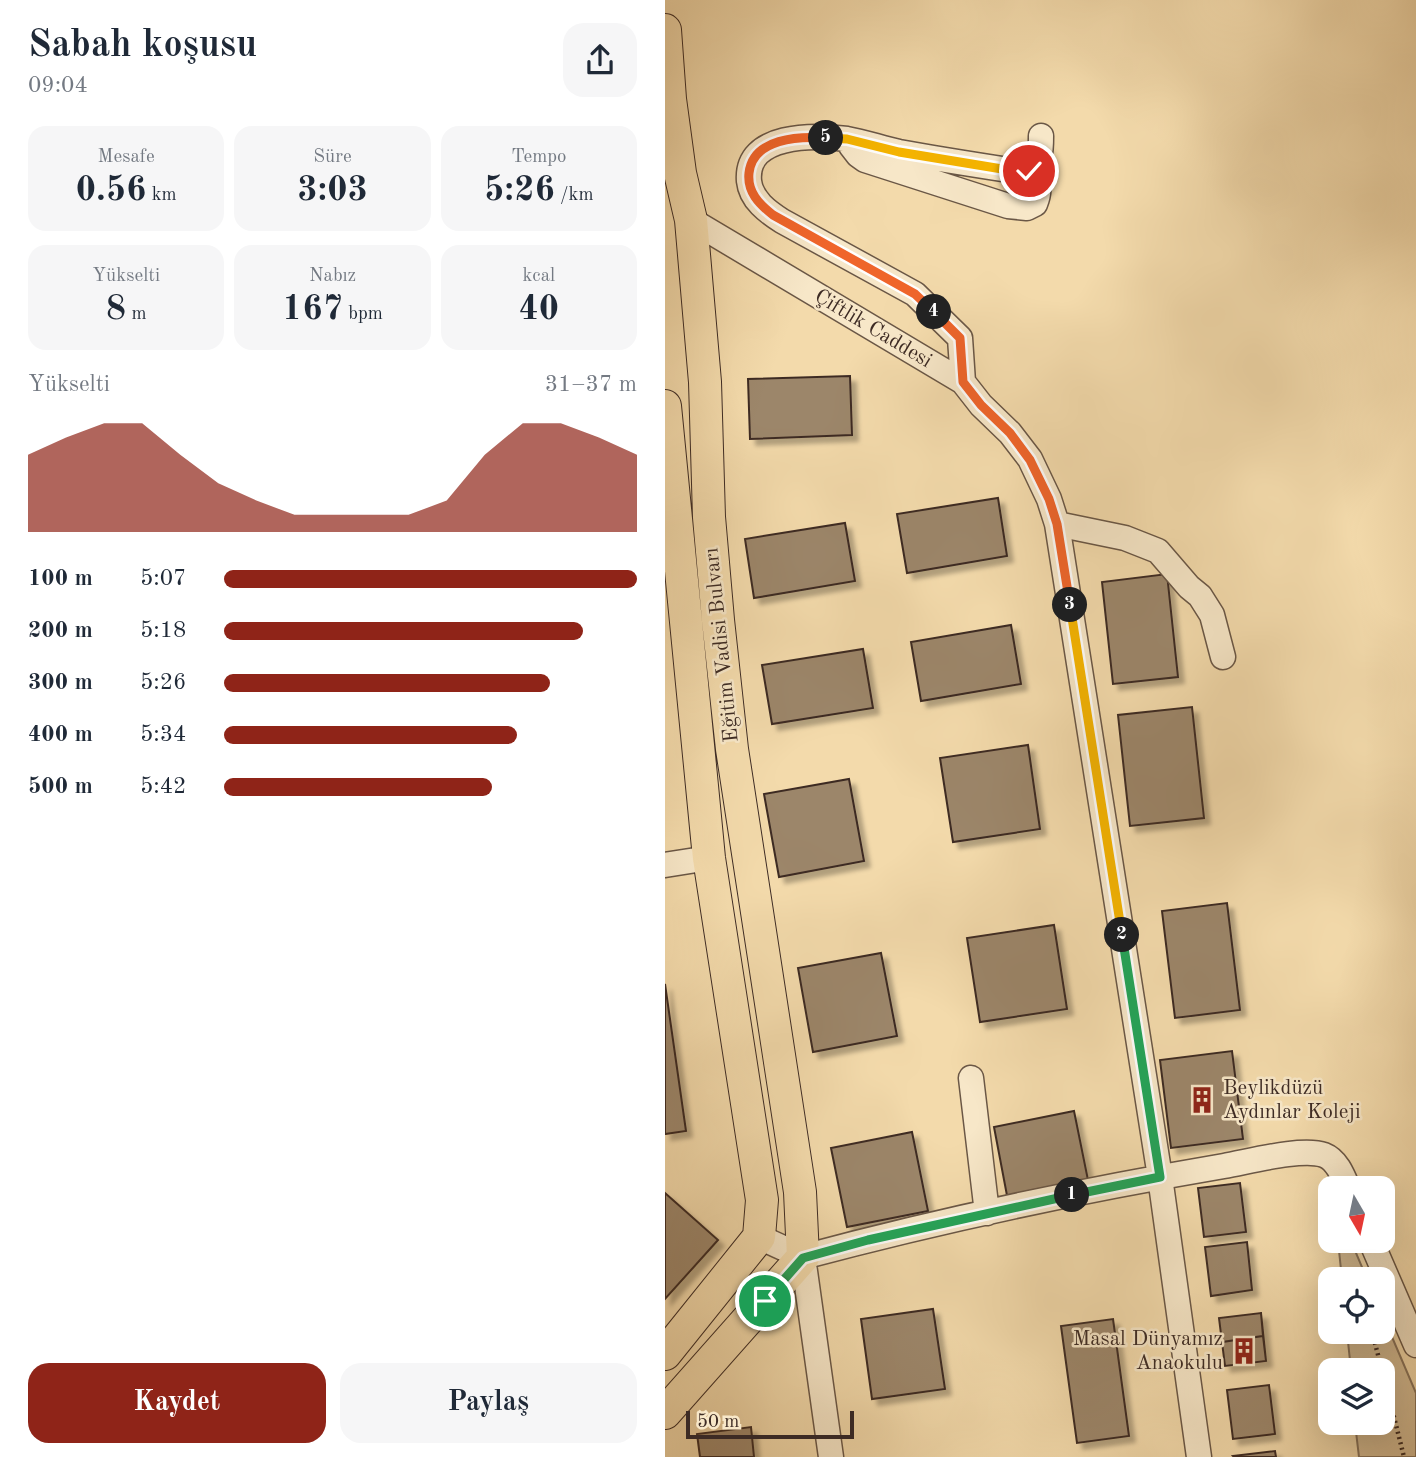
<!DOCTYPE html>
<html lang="tr">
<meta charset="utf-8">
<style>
:root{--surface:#fff;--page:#f6f6f7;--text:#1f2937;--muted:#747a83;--accent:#8f2418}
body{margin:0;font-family:"Old Standard TT",serif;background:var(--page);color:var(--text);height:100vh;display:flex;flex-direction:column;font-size:26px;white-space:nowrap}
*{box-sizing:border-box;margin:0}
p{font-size:23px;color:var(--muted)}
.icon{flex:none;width:38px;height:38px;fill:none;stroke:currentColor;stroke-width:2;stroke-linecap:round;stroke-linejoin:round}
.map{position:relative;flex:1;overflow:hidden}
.sheet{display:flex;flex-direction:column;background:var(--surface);width:665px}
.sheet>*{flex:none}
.needle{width:46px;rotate:171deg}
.buttons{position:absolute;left:653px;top:1176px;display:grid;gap:14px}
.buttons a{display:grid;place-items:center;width:77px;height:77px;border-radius:14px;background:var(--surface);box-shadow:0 7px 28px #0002;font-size:35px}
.scale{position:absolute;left:21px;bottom:18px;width:168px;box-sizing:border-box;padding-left:7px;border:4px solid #3d2b24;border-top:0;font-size:19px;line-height:24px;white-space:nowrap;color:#3d2b24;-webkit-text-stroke:5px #f7e7c8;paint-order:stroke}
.pin{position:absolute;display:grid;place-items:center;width:60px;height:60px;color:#fff;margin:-30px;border:4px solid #fff;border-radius:50%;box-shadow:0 2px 7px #0007}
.km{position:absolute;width:35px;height:35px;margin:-18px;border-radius:50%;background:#222;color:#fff;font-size:19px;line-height:35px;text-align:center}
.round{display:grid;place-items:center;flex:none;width:74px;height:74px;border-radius:21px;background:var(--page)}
.summary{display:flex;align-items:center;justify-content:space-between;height:119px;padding:0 28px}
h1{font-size:38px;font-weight:700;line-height:52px}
.metrics{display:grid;grid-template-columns:repeat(3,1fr);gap:10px;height:119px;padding:7px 28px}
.metrics div{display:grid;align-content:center;border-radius:18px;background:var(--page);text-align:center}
.metrics b{font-size:35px;font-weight:700}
.metrics small{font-size:19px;font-weight:400}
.metrics p{font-size:19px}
.chart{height:196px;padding:14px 28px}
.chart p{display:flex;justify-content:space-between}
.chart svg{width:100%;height:126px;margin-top:7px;fill:var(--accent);opacity:.7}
.button{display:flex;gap:14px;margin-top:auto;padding:14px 28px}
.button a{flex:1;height:80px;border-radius:21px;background:var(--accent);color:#fff;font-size:28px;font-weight:700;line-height:80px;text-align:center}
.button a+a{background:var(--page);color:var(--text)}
ul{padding:0 28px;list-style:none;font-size:23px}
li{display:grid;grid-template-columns:112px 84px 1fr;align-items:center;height:52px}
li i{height:18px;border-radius:9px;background:var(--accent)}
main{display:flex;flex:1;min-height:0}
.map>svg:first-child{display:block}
.green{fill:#d4bc94;stroke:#88745c;stroke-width:2}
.building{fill:#9c866a;stroke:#3d2b24;stroke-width:2;filter:url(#shadow)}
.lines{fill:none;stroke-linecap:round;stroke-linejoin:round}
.minor-casing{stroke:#6a5746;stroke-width:27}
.major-casing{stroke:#3d2b24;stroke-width:34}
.path{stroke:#3d2b24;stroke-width:4.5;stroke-dasharray:2 3.5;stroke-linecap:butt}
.minor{stroke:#f7e7c8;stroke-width:24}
.major{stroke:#f3daab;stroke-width:32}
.split-1-casing{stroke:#fff;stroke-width:14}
.split-2-casing{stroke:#fff;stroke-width:14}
.split-3-casing{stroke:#fff;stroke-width:14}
.split-4-casing{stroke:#fff;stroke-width:14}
.split-5-casing{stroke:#fff;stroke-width:14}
.split-6-casing{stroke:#fff;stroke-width:14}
.split-1{stroke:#22a559;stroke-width:9}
.split-2{stroke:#22a559;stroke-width:9}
.split-3{stroke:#f5b400;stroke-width:9}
.split-4{stroke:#f0652b;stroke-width:9}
.split-5{stroke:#f0652b;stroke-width:9}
.split-6{stroke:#f5b400;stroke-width:9}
.labels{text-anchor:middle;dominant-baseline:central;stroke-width:5;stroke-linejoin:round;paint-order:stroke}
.street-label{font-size:21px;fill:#3d2b24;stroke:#f7e7c8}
.poi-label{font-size:21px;fill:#3d2b24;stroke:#f7e7c8;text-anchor:start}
</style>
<main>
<section class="sheet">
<div class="summary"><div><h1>Sabah koşusu</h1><p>09:04</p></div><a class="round"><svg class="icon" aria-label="share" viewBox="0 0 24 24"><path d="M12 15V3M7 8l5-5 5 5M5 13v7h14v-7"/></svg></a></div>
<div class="metrics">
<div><p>Mesafe</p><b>0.56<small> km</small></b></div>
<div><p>Süre</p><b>3:03</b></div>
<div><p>Tempo</p><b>5:26<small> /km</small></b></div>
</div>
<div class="metrics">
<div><p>Yükselti</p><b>8<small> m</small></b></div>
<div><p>Nabız</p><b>167<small> bpm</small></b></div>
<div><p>kcal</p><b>40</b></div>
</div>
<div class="chart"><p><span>Yükselti</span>31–37 m</p>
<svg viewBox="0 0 160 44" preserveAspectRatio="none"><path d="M0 44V17L10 11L20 6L30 6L40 17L50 27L60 33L70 38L80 38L90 38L100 38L110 33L120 17L130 6L140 6L150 11L160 17V44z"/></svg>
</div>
<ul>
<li><b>100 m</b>5:07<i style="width:100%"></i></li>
<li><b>200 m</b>5:18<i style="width:87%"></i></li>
<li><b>300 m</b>5:26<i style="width:79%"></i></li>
<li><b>400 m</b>5:34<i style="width:71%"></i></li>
<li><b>500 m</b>5:42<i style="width:65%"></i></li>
</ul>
<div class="button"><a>Kaydet</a><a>Paylaş</a></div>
</section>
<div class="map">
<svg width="751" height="1457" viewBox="0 0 751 1457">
<defs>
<filter id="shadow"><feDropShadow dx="6" dy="6" stdDeviation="2" flood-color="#0004"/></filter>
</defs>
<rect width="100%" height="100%" fill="#f3daab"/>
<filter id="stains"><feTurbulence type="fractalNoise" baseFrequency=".00286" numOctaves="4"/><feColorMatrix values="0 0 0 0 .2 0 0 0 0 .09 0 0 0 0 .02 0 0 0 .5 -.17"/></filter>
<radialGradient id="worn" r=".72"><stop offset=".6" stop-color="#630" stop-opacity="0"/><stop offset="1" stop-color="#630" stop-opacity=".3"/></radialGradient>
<!-- green -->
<path class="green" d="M673,1241h13l16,38h-25z
M718,1316l33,77v64h-57l-4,-34h28v-53h-32l-4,-38h36z"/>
<!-- building -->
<path class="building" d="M185,376l2,59 -102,4 -2,-60z
M333,498l9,58 -100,17 -10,-59z
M180,523l10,58 -101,17 -9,-59z
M502,574l11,103 -65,7 -11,-102z
M346,625l10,59 -100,17 -10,-59z
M198,649l10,59 -101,16 -10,-59z
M527,707l12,111 -74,8 -12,-111z
M363,745l12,84 -87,13 -13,-84z
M184,779l15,82 -85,16 -15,-83z
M562,903l13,107 -65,8 -13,-107z
M389,925l13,84 -87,13 -13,-84z
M216,953l16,83 -84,16 -15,-84z
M0,984l21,147 -21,3z
M567,1051l11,88 -72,9 -11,-88z
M409,1111l16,79 -81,16 -15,-79z
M247,1132l16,79 -81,16 -16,-79z
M575,1183l6,49 -42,5 -6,-49z
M0,1193l53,47 -53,59z
M582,1242l5,48 -41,6 -6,-49z
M268,1309l12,80 -73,10 -11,-80z
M596,1313l5,48 -41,5 -6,-48z
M596,1313l2,23 -41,6 -3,-24z
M448,1319l16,117 -52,7 -16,-117z
M598,1336l3,25 -41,5 -3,-24z
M604,1385l6,49 -42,5 -6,-49z
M86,1427l3,30h-54l-3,-23z
M610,1451l1,6h-42l-1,-1z"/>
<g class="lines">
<defs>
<path id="minor" d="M186,146l7,9 7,5 143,46 19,2 8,-4c6,-15 4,-21 -6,-33
M26,220l272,162 18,23 29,28 20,26 19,40 8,25 103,653 39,280
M298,382l-3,-44 -45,-44 -133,-73c-14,-9 -31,-21 -33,-40 -4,-48 65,-46 98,-42 17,3 34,9 52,13 38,7 77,13 116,19h14c12,-12 12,-18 12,-35
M392,524l68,14 33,13 31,36 11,9 12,19 11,42
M0,865l44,-7
M306,1078l16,135
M94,1237l44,20
M706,1241l45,104
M138,1257c138,-37 280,-67 421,-91 24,-4 78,-19 100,-11 13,5 19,21 24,33
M138,1257l28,200"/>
<path id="major" d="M0,30l5,69 10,74 11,47 14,162 4,135 9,103 14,129 68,443 3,65 -138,156
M0,406l44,452 53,342 -3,37 -94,117"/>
</defs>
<!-- minor casing -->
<use href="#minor" class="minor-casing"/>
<!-- major casing -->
<use href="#major" class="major-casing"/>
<!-- path -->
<path class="path" d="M707,1332l10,38
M718,1373l21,84"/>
<!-- minor -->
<use href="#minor" class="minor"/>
<!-- major -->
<use href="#major" class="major"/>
</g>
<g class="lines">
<defs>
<path id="split-1" d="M100,1301l38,-43 65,-18 204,-45"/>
<path id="split-2" d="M407,1195l88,-18 -38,-242"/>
<path id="split-3" d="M405,605l52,330"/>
<path id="split-4" d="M269,312l26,26 3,44 18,23 29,28 20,27 19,39 8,25 13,81"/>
<path id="split-5" d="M161,138c-27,-2 -73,0 -77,35 -2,19 10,31 24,42l142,79 19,18"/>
<path id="split-6" d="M161,138l21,1 52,13 97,16 19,3h14"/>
</defs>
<!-- split-1 casing -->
<use href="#split-1" class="split-1-casing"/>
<!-- split-2 casing -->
<use href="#split-2" class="split-2-casing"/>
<!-- split-3 casing -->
<use href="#split-3" class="split-3-casing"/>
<!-- split-4 casing -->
<use href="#split-4" class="split-4-casing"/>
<!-- split-5 casing -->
<use href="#split-5" class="split-5-casing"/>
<!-- split-6 casing -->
<use href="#split-6" class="split-6-casing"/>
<!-- split-1 -->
<use href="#split-1" class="split-1"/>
<!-- split-2 -->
<use href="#split-2" class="split-2"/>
<!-- split-3 -->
<use href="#split-3" class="split-3"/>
<!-- split-4 -->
<use href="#split-4" class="split-4"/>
<!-- split-5 -->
<use href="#split-5" class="split-5"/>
<!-- split-6 -->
<use href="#split-6" class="split-6"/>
</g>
<!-- icons -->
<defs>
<symbol id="building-bare" viewBox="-9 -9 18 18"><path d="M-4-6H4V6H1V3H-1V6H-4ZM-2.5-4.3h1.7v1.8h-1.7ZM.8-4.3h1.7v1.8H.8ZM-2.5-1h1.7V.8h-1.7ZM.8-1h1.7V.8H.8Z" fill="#8f2418" stroke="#f7e7c8" stroke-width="2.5" paint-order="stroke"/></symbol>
</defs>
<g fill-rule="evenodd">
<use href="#building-bare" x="518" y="1081" width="38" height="38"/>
<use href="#building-bare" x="560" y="1332" width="38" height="38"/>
</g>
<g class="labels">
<!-- street labels -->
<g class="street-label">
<text transform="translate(208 329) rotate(31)">Çiftlik Caddesi</text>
<text transform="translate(57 645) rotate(-96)">Eğitim Vadisi Bulvarı</text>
</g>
<!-- poi labels -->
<g class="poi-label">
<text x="558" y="1088">Beylikdüzü<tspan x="558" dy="24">Aydınlar Koleji</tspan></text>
<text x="558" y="1339" text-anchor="end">Masal Dünyamız<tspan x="558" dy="24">Anaokulu</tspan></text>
</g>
</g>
<rect width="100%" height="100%" filter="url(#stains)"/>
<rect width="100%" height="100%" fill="url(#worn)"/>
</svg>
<div class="buttons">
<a><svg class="needle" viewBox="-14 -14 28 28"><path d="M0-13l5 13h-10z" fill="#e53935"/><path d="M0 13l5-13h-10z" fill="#747a83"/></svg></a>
<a><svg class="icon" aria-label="locate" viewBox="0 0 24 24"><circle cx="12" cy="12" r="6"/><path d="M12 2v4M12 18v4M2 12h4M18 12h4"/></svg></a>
<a><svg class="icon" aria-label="layers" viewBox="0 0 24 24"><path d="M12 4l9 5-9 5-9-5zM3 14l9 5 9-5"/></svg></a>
</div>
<div class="scale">50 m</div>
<div class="pin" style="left:100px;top:1301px;background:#1e9e55"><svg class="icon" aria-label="arrive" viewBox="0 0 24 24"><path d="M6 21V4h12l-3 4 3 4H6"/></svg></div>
<div class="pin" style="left:364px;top:171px;background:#d93025"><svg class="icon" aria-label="check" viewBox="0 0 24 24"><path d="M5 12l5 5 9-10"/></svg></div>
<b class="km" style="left:407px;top:1195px">1</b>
<b class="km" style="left:457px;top:935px">2</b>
<b class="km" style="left:405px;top:605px">3</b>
<b class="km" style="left:269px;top:312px">4</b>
<b class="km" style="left:161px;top:138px">5</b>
</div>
</main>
